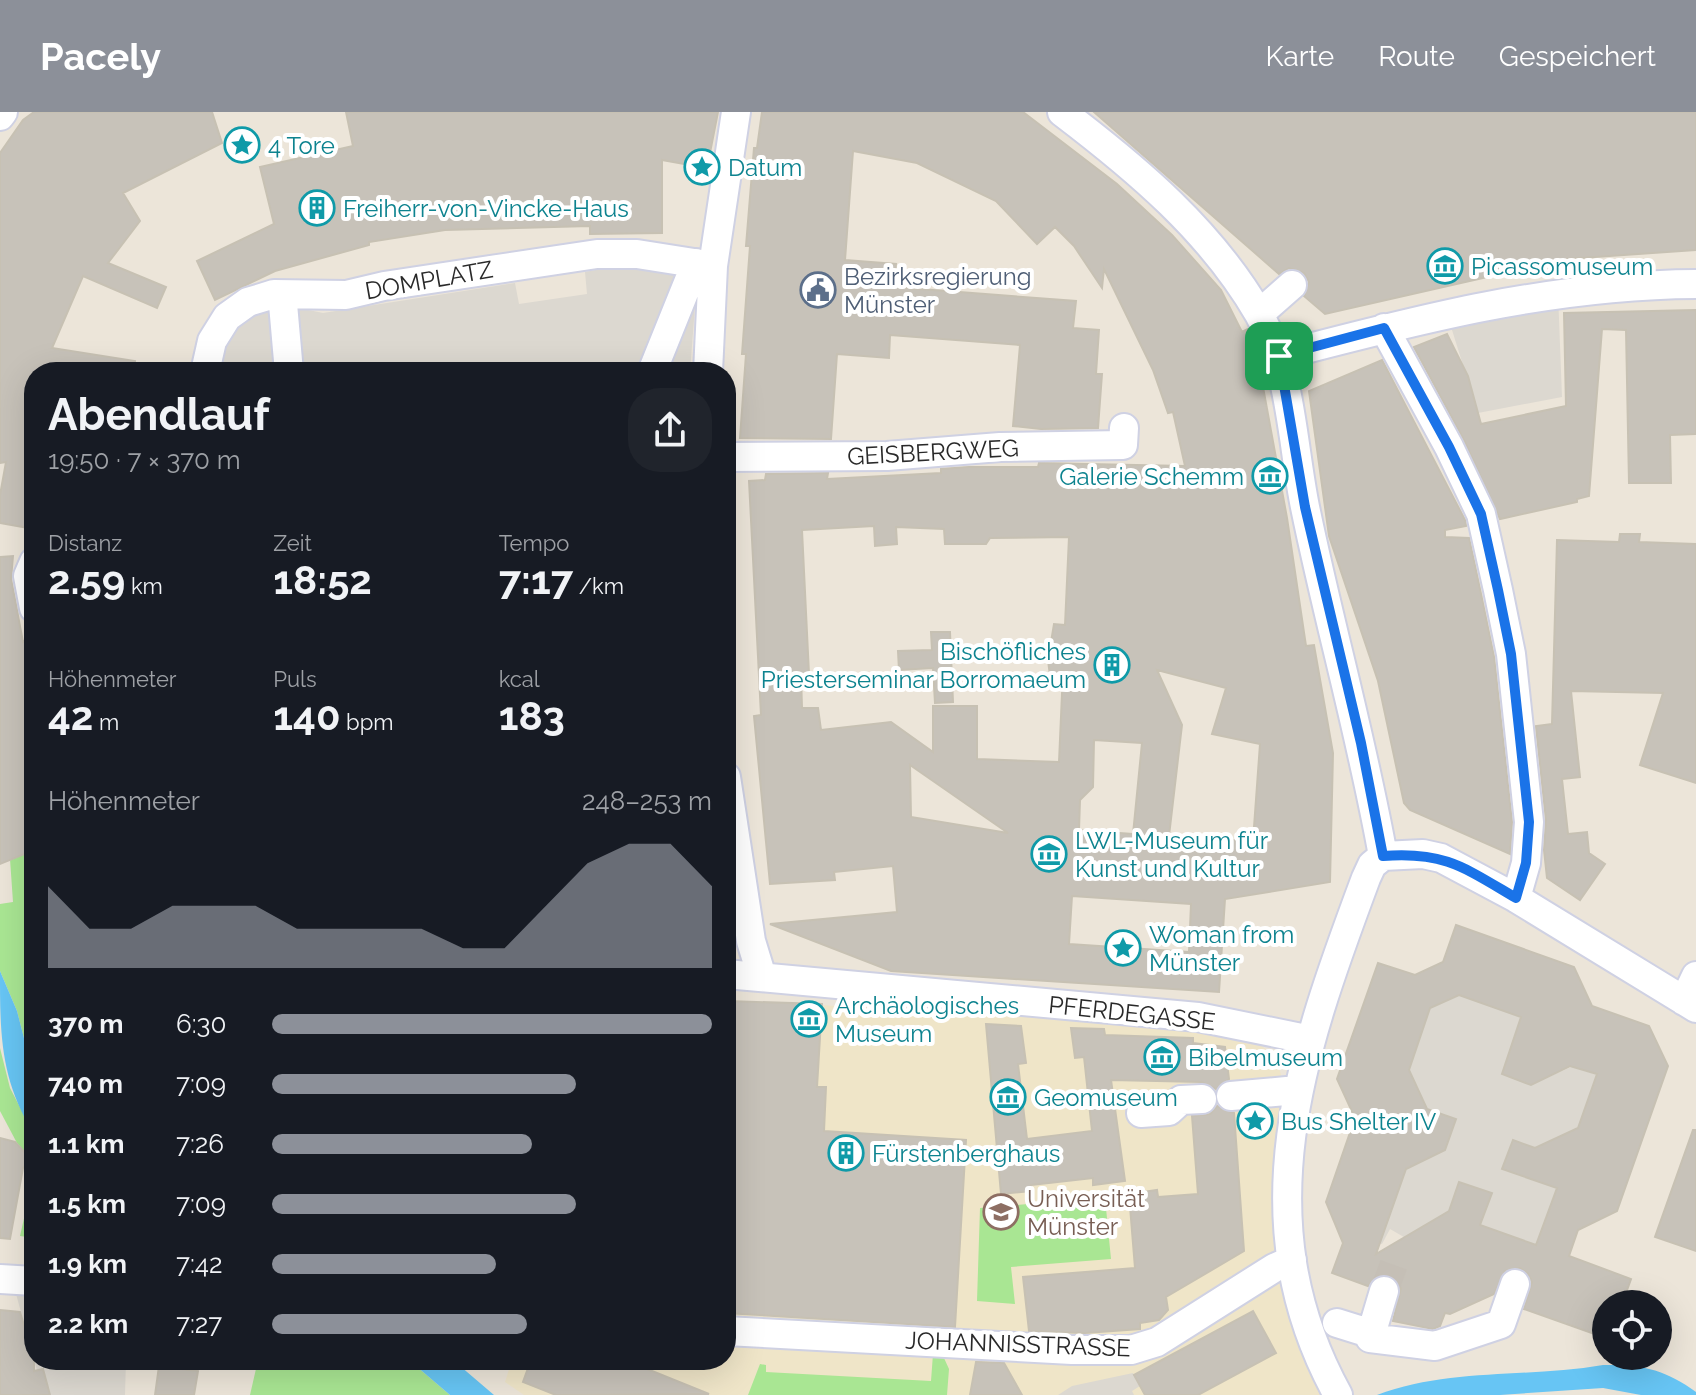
<!DOCTYPE html>
<html lang="de">
<meta charset="utf-8">
<style>
:root{--surface:#171b24;--page:#20242c;--text:#f1f3f6;--muted:#9ea1a6;--accent:#8c9099}
body{margin:0;font-family:Raleway,sans-serif;background:var(--page);color:var(--text);height:100vh;display:flex;flex-direction:column;font-size:30px;white-space:nowrap}
*{box-sizing:border-box;margin:0}
p{font-size:26px;color:var(--muted)}
.icon{flex:none;width:44px;height:44px;fill:none;stroke:currentColor;stroke-width:2;stroke-linecap:round;stroke-linejoin:round}
.map{position:relative;flex:1;overflow:hidden}
.sheet{position:absolute;left:24px;top:250px;width:712px;height:1008px;display:flex;flex-direction:column;background:var(--surface);border-radius:32px;box-shadow:0 8px 32px #0002}
.sheet>*{flex:none}
.fabs{position:absolute;left:1592px;top:1178px;display:grid;gap:16px}
.fabs a{display:grid;place-items:center;width:80px;height:80px;border-radius:50%;background:var(--surface);box-shadow:0 8px 32px #0002;font-size:40px}
.pin{position:absolute;display:grid;place-items:center;width:68px;height:68px;color:#fff;margin:-34px;border-radius:16px;box-shadow:0 4px 12px #0006}
.round{display:grid;place-items:center;flex:none;width:84px;height:84px;border-radius:32px;background:var(--page)}
.overview{display:flex;align-items:center;justify-content:space-between;height:136px;padding:0 24px}
h1{font-size:44px;font-weight:700;line-height:60px}
.stats{display:grid;grid-template-columns:repeat(3,1fr);gap:12px;height:136px;padding:8px 24px}
.stats div{display:grid;align-content:center}
.stats b{font-size:40px;font-weight:700}
.stats small{font-size:22px;font-weight:400}
.stats p{font-size:22px}
.chart{height:224px;padding:16px 24px}
.chart p{display:flex;justify-content:space-between}
.chart svg{width:100%;height:144px;margin-top:8px;fill:var(--accent);opacity:.7}
ul{padding:0 24px;list-style:none;font-size:26px}
li{display:grid;grid-template-columns:128px 96px 1fr;align-items:center;height:60px}
li i{height:20px;border-radius:10px;background:var(--accent)}
header{display:flex;align-items:center;gap:48px;box-sizing:border-box;height:112px;padding:0 40px;background:var(--accent);color:#fff}
header strong{font-size:38px}
nav{display:flex;gap:44px;margin-inline-start:auto;font-size:28px}
.map>svg:first-child{display:block}
.education{fill:#efe5c8}
.green{fill:#a9e693}
.plaza{fill:#dcd8d0}
.water{fill:#67c5f4}
.building{fill:#c7c2b9;stroke:#c7c1b3;stroke-width:2;fill-rule:evenodd}
.lines{fill:none;stroke-linecap:round;stroke-linejoin:round}
.minor-tunnel{stroke:#c5bfb6;stroke-width:28;stroke-dasharray:28 14;stroke-linecap:butt}
.minor-casing{stroke:#cfd1e3;stroke-width:32}
.minor{stroke:#fff;stroke-width:28}
.route-casing{stroke:#fff;stroke-width:16}
.route{stroke:#1a73e8;stroke-width:10}
.labels{text-anchor:middle;dominant-baseline:central;stroke-width:8;stroke-linejoin:round;paint-order:stroke}
.culture-label{font-size:24px;fill:#0d838f;stroke:#fff;text-anchor:start}
.service-label{font-size:24px;fill:#4e5e75;stroke:#fff;text-anchor:start}
.street-label{font-size:24px;fill:#292929;stroke:#fff}
.education-label{font-size:24px;fill:#785e54;stroke:#fff;text-anchor:start}
</style>
<header>
<strong>Pacely</strong>
<nav><a>Karte</a><a>Route</a><a>Gespeichert</a></nav>
</header>
<div class="map">
<svg width="1696" height="1283" viewBox="0 0 1696 1283">
<rect width="100%" height="100%" fill="#ece5d9"/>
<!-- education -->
<path class="education" d="M726,888l407,22 127,22 17,16 4,15 -7,116 3,68 23,87 23,49h-799l-19,-13 7,-22h214z"/>
<!-- green -->
<path class="green" d="M34,738v227l-17,-66 -17,-40v-67l13,-2 -3,-43z
M0,936l10,40 24,46v104l-14,-2 12,-53 -1,-24 -14,-16 -17,-32z
M1105,1086l6,61 -100,8 4,37 -38,-3 3,-93z
M933,1242l11,4 5,11 -2,26h-199l12,-31 6,1v7l165,9z
M258,1248h151l41,35h-200z"/>
<!-- plaza -->
<path class="plaza" d="M616,154h27l34,7 19,20 -6,79h-474l13,-41 29,-23h41l24,5 192,-30 4,21 68,-10 -2,-22z
M1558,181l4,104 -84,16 -31,-99z
M1463,881l58,24 -19,57 29,11 40,-18 7,-19 26,9 -68,188 -56,-20 -39,18 -29,-10 -3,7 -19,-11 -8,15 -3,-1 48,-134 -29,-10 30,-86 -1,-3z
M16,1182l18,2v51l-3,1z
M34,1248h92l-1,35h-78l3,-1 -1,-4 -7,1 1,-22 -6,1z
M1133,1261l7,13 -8,5 2,4h-76l14,-9z"/>
<!-- water -->
<path class="water" d="M0,859l17,40 17,66v57c-34,-55 -34,-100 -34,-163z
M409,1248h44l41,35h-44z
M1603,1253c37,-1 62,4 93,27v3h-55l-38,-7 -103,7h-123c72,-27 151,-17 226,-30z"/>
<!-- building -->
<path class="building" d="M34,0h178l10,31 -99,50 17,28 -32,42 58,24 -9,21 -74,-32 -31,72 83,13 -1,11h-100v37l-6,20 6,1 -7,29 7,-1v71l-34,-6v-28l6,-33 -6,1v-310l23,-33z
M346,0h372l-11,56 -45,-8v73l-72,1v-8l-145,4 -76,12v3l-94,26 -60,29 -18,-39 77,-37 -14,-57 93,-21z
M762,0h261l94,72 55,51 49,55 21,42 6,-3 14,37 -6,3 7,18 24,131 19,128 8,-1 19,108 -3,129 -105,17 -6,93 -328,-21 -121,-47 127,-12 -4,-46 -59,6 1,8 -65,4 -16,-168 7,-1 -12,-234 16,-1 1,-6 62,-1 -1,6 114,-6v-4l28,-2h69l1,-4 146,3 -12,-54 -5,1 -15,-43 -49,-101 -2,19 -28,-42 -19,-19 -18,17 -41,-43 -79,-38 -64,-12 -8,109 51,4 -2,23 182,14 -3,27 26,2 -3,44h6l-4,54 -57,1 -28,-3 7,-81 -130,-10 -1,23 -52,-4 -6,85 -91,-1 6,-84h-4l8,-108h-4l8,-98h3zM874,414l1,20 22,-2 -1,-17 48,2 1,15h41l4,-6 79,-1 -4,88 -11,-1 -6,36 2,16 13,-5 -4,91 -82,-3v-53h-44v46l-42,-30 -70,8 -3,-22h-16l-1,-33 8,-1 -7,-144zM1157,558l69,18 -14,46 48,10 -7,97 -84,-5 13,-111zM1094,628l48,3 -9,91 -54,-4 1,-30 13,-13zM910,653l98,68 -97,-16zM1072,784l119,8 -2,48 -120,-8z
M1094,0h602v138l-130,9 -241,55 -21,-18 5,-14 -5,-9 -15,-5 -10,6z
M1696,198v124l-26,1 1,48h-42l-3,-153 -24,-1 -13,167 -12,3v3l-77,17 -36,-79 -50,-93 33,-13 21,42 13,48 85,-18 -2,-93z
M1382,248l83,160 1,6 -21,4v7l24,1 12,56 13,63 18,165 -2,32 -100,-44 -6,-7 -26,-122 -49,-145 -20,-145z
M1620,422h20l-1,8 57,2v239l-56,-18 23,-72 -92,-2 9,86 -18,2 6,55 19,-2 2,21 16,11 -25,36 -33,-22 -3,-28 2,-30 -10,-94 16,-2 5,-184 62,2z
M13,444l-2,23 12,63 11,-5v147l-6,2 6,17v47l-34,14v-307z
M931,520h19l3,70 -18,1 -2,-35 -34,2 -1,-19 34,-1z
M1456,813l118,42 18,39 57,20 19,40 -51,145 -39,19 -9,26 62,23 -9,25h-16v34l-82,-29 8,-27 -4,-8 -8,-6 -15,3 -11,23 -44,20 -5,-1 -5,13 -7,3 -40,-8 8,-33 -11,-13h-11l-11,11 -36,-13 11,-30 -17,-41 29,-84 -18,-39 41,-116 37,12 28,-13zM1459,883l62,22 -19,57 29,11 39,-19 27,8 -19,54 -43,20 -22,-8 -11,29 55,19 -21,57 -56,-20 12,-32 -33,-11 -10,29 -73,43 30,-85 39,-19 11,-31 -29,-10 -18,-39 21,-62z
M726,889l96,3 -5,83h9l-2,44 142,9 -11,187 -229,-14z
M986,912l35,2 5,37 -8,1 9,75 65,-8 -8,-74 -9,1 -4,-30 33,1 1,6 88,3v5l32,4 4,32 -13,10 -14,-7 -91,-2 14,101 -32,4v-7l-62,7v6l-30,3z
M1217,994l17,7 10,138 -78,46 2,13 -9,10 -19,3v6l-55,4 -56,-2 -6,-54 112,-9 -6,-74 28,-4 1,7 40,-3 -6,-78 18,-2z
M1693,1018h3v121l-41,-14z
M0,1026l15,4 16,17 -8,9 -13,71 -10,-1z
M0,1198l20,2 11,36 3,-1v24l9,-2 7,26h-50z
M1253,1199l23,42 -78,42h-53l-11,-20z
M531,1248h94l84,34 -153,1 -33,-13z
M976,1250l28,1 18,32h-52z
M159,1254l39,5 -4,24h-39z"/>
<g class="lines">
<!-- minor-tunnel -->
<path class="minor-tunnel" d="M1384,1179l10,-27"/>
<defs>
<path id="minor" d="M1062,0c75,57 149,119 197,202 33,59 33,129 46,193 24,117 57,231 78,349
M0,4l3,-4
M283,192l6,68
M1259,202l33,-29
M1384,216l65,119 32,67 17,76 13,64 18,168 -3,41 -10,35
M1279,244c140,-37 272,-71 417,-72
M205,260l7,-31 15,-24 21,-15 26,-8 72,1 38,-9 213,-32h40l76,12
M652,260l44,-109
M708,260l5,-106 23,-154
M726,345l161,-1 113,-9 123,-2 1,-17
M34,450l-6,14 6,32
M726,665l25,164 11,36
M1383,744l40,-2 18,4 75,40 180,110
M726,862l472,43 113,23
M1684,889l12,-25
M1231,984l66,-6
M1141,1001l28,-2 12,-11 21,-1
M0,1167l34,2
M1384,1179l-14,47 65,8 66,-22 14,-40
M1337,1211l32,10
M726,1219l346,19h59l26,-8 117,-74 18,-8
M1338,1283c-97,-176 -37,-343 28,-517l6,-13 11,-9"/>
</defs>
<!-- minor casing -->
<use href="#minor" class="minor-casing"/>
<!-- minor -->
<use href="#minor" class="minor"/>
</g>
<g class="lines">
<defs>
<path id="route" d="M1384,216l65,119 32,67 17,76 13,64 18,168 -3,41 -10,35c-51,-30 -72,-47 -133,-42l-22,-113 -56,-236 -26,-151z"/>
</defs>
<!-- route casing -->
<use href="#route" class="route-casing"/>
<!-- route -->
<use href="#route" class="route"/>
</g>
<!-- icons -->
<defs>
<symbol id="sight-ring" viewBox="-11 -11 22 22"><circle r="9.5" fill="#fff" stroke="#0f9aa8" stroke-width="1.5"/><path d="M0-6L1.8-2.2L6-1.7L2.9 1.2L3.7 5.4L0 3.3L-3.7 5.4L-2.9 1.2L-6-1.7L-1.8-2.2Z" fill="#0f9aa8"/></symbol>
<symbol id="building-ring" viewBox="-11 -11 22 22"><circle r="9.5" fill="#fff" stroke="#0f9aa8" stroke-width="1.5"/><path d="M-4-6H4V6H1V3H-1V6H-4ZM-2.5-4.3h1.7v1.8h-1.7ZM.8-4.3h1.7v1.8H.8ZM-2.5-1h1.7V.8h-1.7ZM.8-1h1.7V.8H.8Z" fill="#0f9aa8"/></symbol>
<symbol id="museum-ring" viewBox="-11 -11 22 22"><circle r="9.5" fill="#fff" stroke="#0f9aa8" stroke-width="1.5"/><path d="M0-6L6-3V-2H-6V-3ZM-5-1h2V3h-2ZM-1-1h2V3h-2ZM3-1h2V3H3ZM-6 4H6V6H-6Z" fill="#0f9aa8"/></symbol>
<symbol id="civic-ring" viewBox="-11 -11 22 22"><circle r="9.5" fill="#fff" stroke="#5c6f8a" stroke-width="1.5"/><path d="M-.6-6.5H3V-4.5H.6V-3L4-1V1h2V6H-6V1h2V-1L-.6-3ZM-1.2 2.5V6h2.4V2.5Z" fill="#5c6f8a"/></symbol>
<symbol id="university-ring" viewBox="-11 -11 22 22"><circle r="9.5" fill="#fff" stroke="#8d6e63" stroke-width="1.5"/><path d="M0-5L7-2L0 1L-7-2ZM-4 1L0 2.5L4 1V4Q0 6-4 4Z" fill="#8d6e63"/></symbol>
</defs>
<g fill-rule="evenodd">
<use href="#sight-ring" x="222" y="13" width="40" height="40"/>
<use href="#sight-ring" x="682" y="35" width="40" height="40"/>
<use href="#building-ring" x="297" y="76" width="40" height="40"/>
<use href="#museum-ring" x="1425" y="134" width="40" height="40"/>
<use href="#civic-ring" x="798" y="158" width="40" height="40"/>
<use href="#museum-ring" x="1250" y="344" width="40" height="40"/>
<use href="#building-ring" x="1092" y="533" width="40" height="40"/>
<use href="#museum-ring" x="1029" y="722" width="40" height="40"/>
<use href="#sight-ring" x="1103" y="816" width="40" height="40"/>
<use href="#museum-ring" x="789" y="887" width="40" height="40"/>
<use href="#museum-ring" x="1142" y="925" width="40" height="40"/>
<use href="#museum-ring" x="988" y="965" width="40" height="40"/>
<use href="#sight-ring" x="1235" y="989" width="40" height="40"/>
<use href="#building-ring" x="826" y="1021" width="40" height="40"/>
<use href="#university-ring" x="981" y="1080" width="40" height="40"/>
</g>
<g class="labels">
<!-- culture labels -->
<g class="culture-label">
<text x="268" y="33">4 Tore</text>
<text x="728" y="55">Datum</text>
<text x="343" y="96">Freiherr-von-Vincke-Haus</text>
<text x="1471" y="154">Picassomuseum</text>
<text x="1244" y="364" text-anchor="end">Galerie Schemm</text>
<text x="1086" y="539" text-anchor="end">Bischöfliches<tspan x="1086" dy="28">Priesterseminar Borromaeum</tspan></text>
<text x="1075" y="728">LWL-Museum für<tspan x="1075" dy="28">Kunst und Kultur</tspan></text>
<text x="1149" y="822">Woman from<tspan x="1149" dy="28">Münster</tspan></text>
<text x="835" y="893">Archäologisches<tspan x="835" dy="28">Museum</tspan></text>
<text x="1188" y="945">Bibelmuseum</text>
<text x="1034" y="985">Geomuseum</text>
<text x="1281" y="1009">Bus Shelter IV</text>
<text x="872" y="1041">Fürstenberghaus</text>
</g>
<!-- service labels -->
<g class="service-label">
<text x="844" y="164">Bezirksregierung<tspan x="844" dy="28">Münster</tspan></text>
</g>
<!-- street labels -->
<g class="street-label">
<text transform="translate(429 168) rotate(-10)">DOMPLATZ</text>
<text transform="translate(933 340) rotate(-3)">GEISBERGWEG</text>
<text transform="translate(1132 901) rotate(6)">PFERDEGASSE</text>
<text transform="translate(1018 1232) rotate(2)">JOHANNISSTRASSE</text>
</g>
<!-- education labels -->
<g class="education-label">
<text x="1027" y="1086">Universität<tspan x="1027" dy="28">Münster</tspan></text>
</g>
</g>
</svg>
<div class="fabs">
<a><svg class="icon" aria-label="locate" viewBox="0 0 24 24"><circle cx="12" cy="12" r="6"/><path d="M12 2v4M12 18v4M2 12h4M18 12h4"/></svg></a>
</div>
<div class="pin" style="left:1279px;top:244px;background:#1e9e55"><svg class="icon" aria-label="arrive" viewBox="0 0 24 24"><path d="M6 21V4h12l-3 4 3 4H6"/></svg></div>
<section class="sheet">
<div class="overview"><div><h1>Abendlauf</h1><p>19:50 · 7 × 370 m</p></div><a class="round"><svg class="icon" aria-label="share" viewBox="0 0 24 24"><path d="M12 15V3M7 8l5-5 5 5M5 13v7h14v-7"/></svg></a></div>
<div class="stats">
<div><p>Distanz</p><b>2.59<small> km</small></b></div>
<div><p>Zeit</p><b>18:52</b></div>
<div><p>Tempo</p><b>7:17<small> /km</small></b></div>
</div>
<div class="stats">
<div><p>Höhenmeter</p><b>42<small> m</small></b></div>
<div><p>Puls</p><b>140<small> bpm</small></b></div>
<div><p>kcal</p><b>183</b></div>
</div>
<div class="chart"><p><span>Höhenmeter</span>248–253 m</p>
<svg viewBox="0 0 160 44" preserveAspectRatio="none"><path d="M0 44V19L10 32L20 32L30 25L40 25L50 25L60 32L70 32L80 32L90 32L100 38L110 38L120 25L130 12L140 6L150 6L160 19V44z"/></svg>
</div>
<ul>
<li><b>370 m</b>6:30<i style="width:100%"></i></li>
<li><b>740 m</b>7:09<i style="width:69%"></i></li>
<li><b>1.1 km</b>7:26<i style="width:59%"></i></li>
<li><b>1.5 km</b>7:09<i style="width:69%"></i></li>
<li><b>1.9 km</b>7:42<i style="width:51%"></i></li>
<li><b>2.2 km</b>7:27<i style="width:58%"></i></li>
</ul>
</section>
</div>
